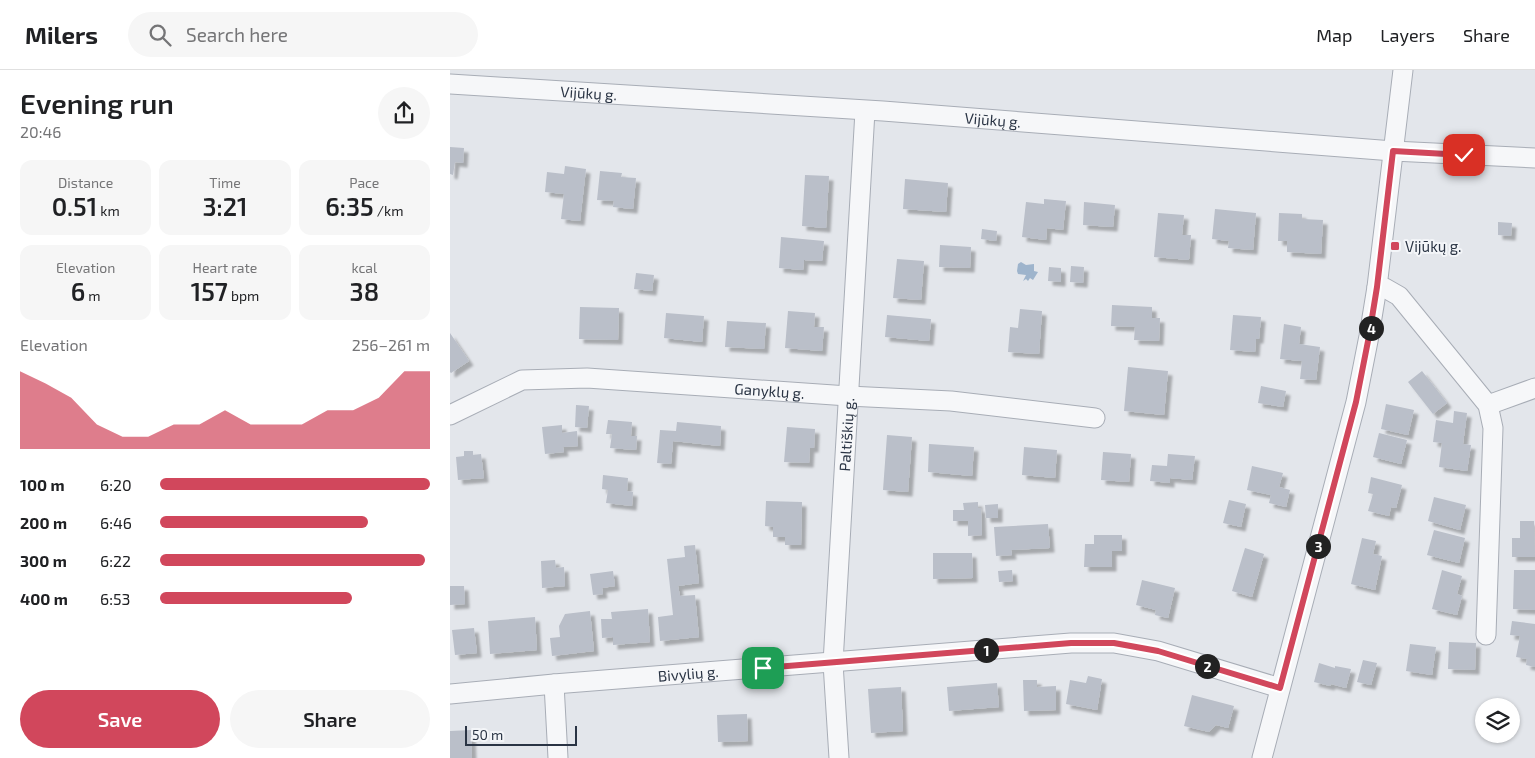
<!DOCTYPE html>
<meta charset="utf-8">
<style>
:root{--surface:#fff;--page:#f6f6f6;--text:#202124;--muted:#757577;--line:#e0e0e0;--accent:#d1475c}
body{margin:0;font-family:"Exo 2",sans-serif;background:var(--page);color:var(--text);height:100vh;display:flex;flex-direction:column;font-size:19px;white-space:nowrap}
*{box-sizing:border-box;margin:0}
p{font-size:16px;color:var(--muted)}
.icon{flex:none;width:28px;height:28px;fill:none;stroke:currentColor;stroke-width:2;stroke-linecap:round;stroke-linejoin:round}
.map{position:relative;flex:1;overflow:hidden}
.details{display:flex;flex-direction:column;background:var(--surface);width:450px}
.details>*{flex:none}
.fabs{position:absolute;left:1025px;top:628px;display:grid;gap:10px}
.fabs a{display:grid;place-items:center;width:45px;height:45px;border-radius:50%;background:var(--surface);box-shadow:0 1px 4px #0004;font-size:25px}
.scale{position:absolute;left:15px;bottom:12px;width:112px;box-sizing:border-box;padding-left:5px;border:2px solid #2a3444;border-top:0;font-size:14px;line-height:18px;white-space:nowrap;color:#2a3444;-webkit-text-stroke:4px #f3f5f8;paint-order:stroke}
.pin{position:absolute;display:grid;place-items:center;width:42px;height:42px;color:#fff;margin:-21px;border-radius:10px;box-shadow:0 2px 8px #0006}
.km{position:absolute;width:25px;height:25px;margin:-12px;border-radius:50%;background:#222;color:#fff;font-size:14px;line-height:25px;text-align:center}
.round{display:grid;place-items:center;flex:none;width:52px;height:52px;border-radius:26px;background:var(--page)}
.overview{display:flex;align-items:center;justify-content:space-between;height:85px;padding:0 20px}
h1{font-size:28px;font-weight:600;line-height:38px}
.figures{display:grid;grid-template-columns:repeat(3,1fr);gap:8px;height:85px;padding:5px 20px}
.figures div{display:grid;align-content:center;border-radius:12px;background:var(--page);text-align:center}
.figures b{font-size:25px;font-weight:600}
.figures small{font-size:14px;font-weight:400}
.figures p{font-size:14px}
.chart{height:140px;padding:10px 20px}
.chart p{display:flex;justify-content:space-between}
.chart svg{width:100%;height:90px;margin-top:5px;fill:var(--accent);opacity:.7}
.action{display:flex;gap:10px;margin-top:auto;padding:10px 20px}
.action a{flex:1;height:58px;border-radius:30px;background:var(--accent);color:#fff;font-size:20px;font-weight:600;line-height:58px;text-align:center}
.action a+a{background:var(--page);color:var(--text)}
ul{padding:0 20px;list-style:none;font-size:16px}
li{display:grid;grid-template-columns:80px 60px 1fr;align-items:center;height:38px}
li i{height:12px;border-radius:6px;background:var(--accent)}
header{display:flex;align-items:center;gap:30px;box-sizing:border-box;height:70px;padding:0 25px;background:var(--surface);border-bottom:1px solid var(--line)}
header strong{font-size:24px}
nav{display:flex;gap:28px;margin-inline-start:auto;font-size:18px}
.search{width:350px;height:45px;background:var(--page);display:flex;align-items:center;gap:12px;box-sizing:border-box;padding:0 18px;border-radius:28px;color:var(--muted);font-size:19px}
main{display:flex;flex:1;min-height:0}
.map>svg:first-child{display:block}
.water{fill:#9eb4cc}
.building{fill:#babfc9;filter:url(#shadow)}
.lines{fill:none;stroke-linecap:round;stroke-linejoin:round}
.minor-casing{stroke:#a8adb6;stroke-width:21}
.minor{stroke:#f6f7f9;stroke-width:19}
.route-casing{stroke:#fff;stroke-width:10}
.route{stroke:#d1475c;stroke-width:6}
.poi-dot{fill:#d1475c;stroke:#f3f5f8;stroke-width:2}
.labels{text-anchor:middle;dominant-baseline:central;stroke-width:4;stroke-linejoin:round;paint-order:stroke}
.street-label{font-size:15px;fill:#2a3444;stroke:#f3f5f8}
.poi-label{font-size:15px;fill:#2a3444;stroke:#f3f5f8;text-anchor:start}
</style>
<header>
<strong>Milers</strong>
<div class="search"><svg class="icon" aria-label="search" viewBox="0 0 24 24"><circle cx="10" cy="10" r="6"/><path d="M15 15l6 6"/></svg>Search here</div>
<nav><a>Map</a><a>Layers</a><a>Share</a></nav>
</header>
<main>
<section class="details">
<div class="overview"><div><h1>Evening run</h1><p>20:46</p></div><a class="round"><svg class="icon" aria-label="share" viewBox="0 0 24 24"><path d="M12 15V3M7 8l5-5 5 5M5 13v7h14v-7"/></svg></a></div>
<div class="figures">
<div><p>Distance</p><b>0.51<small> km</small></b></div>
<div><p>Time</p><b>3:21</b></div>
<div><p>Pace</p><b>6:35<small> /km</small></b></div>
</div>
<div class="figures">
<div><p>Elevation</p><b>6<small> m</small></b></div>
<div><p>Heart rate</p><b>157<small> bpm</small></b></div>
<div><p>kcal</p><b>38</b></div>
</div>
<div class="chart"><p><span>Elevation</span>256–261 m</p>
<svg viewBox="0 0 160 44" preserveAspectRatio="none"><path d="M0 44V6L10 12L20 19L30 32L40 38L50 38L60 32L70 32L80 25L90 32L100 32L110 32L120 25L130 25L140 19L150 6L160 6V44z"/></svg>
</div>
<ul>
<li><b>100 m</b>6:20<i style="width:100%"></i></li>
<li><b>200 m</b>6:46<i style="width:77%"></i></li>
<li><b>300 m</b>6:22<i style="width:98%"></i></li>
<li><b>400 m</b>6:53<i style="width:71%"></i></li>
</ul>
<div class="action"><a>Save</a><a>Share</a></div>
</section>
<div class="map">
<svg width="1085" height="688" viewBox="0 0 1085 688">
<defs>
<filter id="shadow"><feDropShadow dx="4.5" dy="4.5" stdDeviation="1" flood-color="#0004"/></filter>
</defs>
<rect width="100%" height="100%" fill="#e3e6eb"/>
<!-- water -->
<path class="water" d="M571,192l5,3 8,-1v7l4,1 -5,8 -3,-2 -2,3 -2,-2 -3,2 3,-6 -8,-1 -1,-3 1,-7z"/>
<!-- building -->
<path class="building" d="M0,77l14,1 -1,15 -8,-1 -2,13 -3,-1z
M115,96l21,3 -6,52 -19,-2 3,-25 -19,-2 2,-20 17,2z
M150,101l22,2 -1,4 15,1 -3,31 -20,-2 1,-6 -17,-1z
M355,105l24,1 -3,52 -24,-2z
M455,109l43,4 -2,29 -43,-3z
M594,129l22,2 -3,29 -16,-2 -1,12 -24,-3 4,-35 18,2z
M634,132l31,3 -2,22 -30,-2z
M765,139l41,4 -3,37 -25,-2 1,-7 -17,-2z
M708,143l26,2 -2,20h9l-2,25 -35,-3z
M829,143l23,1v5l21,1 -2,34 -34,-2v-11h-9z
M1048,152l14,1 -1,13 -13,-1z
M532,159l15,2 -1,10 -15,-2z
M331,167l43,4 -2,20 -18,-1 -1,10 -24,-2z
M490,175l31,2 -1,21 -31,-1z
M447,189l27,2 -3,39 -28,-2z
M621,196l13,1 -1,16 -13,-1z
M599,197l12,1v14l-13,-1z
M186,203l18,2 -2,16 -18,-2z
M662,235l40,2v11h8l-1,23 -25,-1 1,-13 -24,-1z
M130,237l39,1 -1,32 -39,-1z
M570,239l22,2 -3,43 -31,-2 2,-25 8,1z
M338,241l27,2 -1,14h10l-2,24 -37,-3z
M216,243l38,3 -2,26 -38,-4z
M437,245l44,4 -2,22 -44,-4z
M783,245l28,2 -2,22h-3l-1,13 -25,-2z
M277,251l39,2 -2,26 -39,-2z
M834,254l17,3 -2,17 21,3 -4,33 -16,-1 2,-18 -22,-2z
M0,263l19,28 -18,12 -1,-1z
M678,297l40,4 -4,44 -40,-4z
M972,301l25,32 -14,11 -25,-32z
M811,316l25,5 -3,16 -25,-4z
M936,334l28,6 -6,25 -27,-6z
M126,335l13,1 -2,22 -12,-1z
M1004,341l13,2 -4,31 8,1 -4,26 -28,-4 3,-24 -9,-1 3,-22 17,3z
M158,350l24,2 -1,14h6l-1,14 -26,-2 2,-14h-6z
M227,352l44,4 -1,20 -47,-5 -2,23 -14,-1 3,-33 16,1z
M112,355v8l15,-2 1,15 -15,1 1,5 -19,2 -3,-27z
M337,357l28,2 -1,19h-4l-1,15 -25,-1z
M929,363l28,7 -6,24 -28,-7z
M437,365l25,2 -4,55 -25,-2z
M479,374l45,3 -2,29 -44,-4z
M574,377l33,3 -2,28 -33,-3z
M14,381h9v4l8,-1 3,24 -26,2 -2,-23 8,-1z
M653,382l28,2 -2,28 -28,-2z
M718,384l27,2 -3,24 -22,-2v5l-20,-2 2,-16 15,1z
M802,396l31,7 -4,14 11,3 -4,17 -17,-4 2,-8 -24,-5z
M153,405l25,3 -1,13 6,1 -1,14 -26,-3 2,-13 -6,-1z
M921,407l31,8 -6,23 -5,-1 -2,9 -21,-5 5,-17 -5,-1z
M984,427l32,8 -6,25 -32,-9z
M779,430l17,4 -5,23 -18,-4z
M316,431l36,1 -1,43h-16v-8h-12v-10l-8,-1z
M528,432v6h3l1,27 -14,1v-15h-15v-11h11l-1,-7z
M548,434v14h-12l-1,-13z
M1070,451h14l1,36h-23v-19h8z
M598,454l2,24 -39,2 1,5 -16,1 -2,-29z
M984,460l31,8 -6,25 -32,-8z
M644,465h28v16h-10v16h-28l1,-23h9z
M912,468l14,3 -3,13 9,2 -7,34 -24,-6z
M245,475l4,38 -21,3 2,10 15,-1 4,42 -39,4 -2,-24 15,-2 -6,-56 18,-2 -1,-11z
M795,478l19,6 -12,43 -20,-6z
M483,483h39l1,25 -40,1z
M105,490l1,8 8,-1 1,19 -23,2 -1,-27z
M562,500l1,11 -14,1 -1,-11z
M992,500l20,6 -5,18 5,2 -5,19 -25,-6z
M1064,500h21v40l-22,-1z
M163,501l2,15 -13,2 1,6 -10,1 -3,-21z
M692,510l33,8 -7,30 -13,-3 1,-5 -20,-5z
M0,516h14l1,18 -15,1z
M198,539l2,33 -37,3v-8l-11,1 -1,-19h11l-1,-7z
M140,541l4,40 -42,5 -2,-18 10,-1 -1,-11 6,-12z
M85,547l2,33 -47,4 -2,-33z
M1062,551l23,3v43l-9,-2 1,-6 -11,-2 4,-21 -10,-1z
M24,558l3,25 -22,2 -3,-25z
M999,572l27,1 -1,27 -27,-1z
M960,574l26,3 -4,28 -26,-4z
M913,590l14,3 -6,22 -14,-3z
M869,593l16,5v-2l16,3 -5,19 -15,-4 -1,2 -16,-4z
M638,606l14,3 -5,31 -31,-6 4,-24 16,3z
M573,610h14v7l19,-1v24l-32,1z
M547,613l2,24 -50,4 -2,-24z
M451,617l2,44 -32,2 -3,-44z
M742,625l42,11 -6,22 -12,-3 -7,7 -25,-6z
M297,644l1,27 -30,1 -1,-27z
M21,660l1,28h-22v-27z"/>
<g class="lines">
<defs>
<g id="minor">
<path id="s1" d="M0,14l433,27 510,40 142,7"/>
<path d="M927,217l8,1 14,8 89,109 5,23 -7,207"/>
<path d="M1038,335l47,-17"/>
<path id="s2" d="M0,345l72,-35 65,-2 261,18 103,5 144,17"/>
<path d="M104,614l4,74"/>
<path id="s3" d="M0,624l104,-10 517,-41h43l44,8 122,37"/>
<path id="s4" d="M389,688l-6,-95 32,-552"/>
<path d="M812,688l94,-356 13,-66 8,-49 26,-217"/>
</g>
</defs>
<!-- minor casing -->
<use href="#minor" class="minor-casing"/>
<!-- minor -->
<use href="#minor" class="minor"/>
</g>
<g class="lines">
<defs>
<path id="route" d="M313,598l308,-25h43l44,8 122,37 76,-286 13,-66 8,-49 16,-136 71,4"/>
</defs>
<!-- route casing -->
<use href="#route" class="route-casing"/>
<!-- route -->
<use href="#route" class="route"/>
</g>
<!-- markers -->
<rect class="poi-dot" x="940" y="171" width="10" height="10" rx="2.5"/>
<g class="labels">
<!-- street labels -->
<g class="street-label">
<text stroke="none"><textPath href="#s1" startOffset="139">Vijūkų g.</textPath></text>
<text stroke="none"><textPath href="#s1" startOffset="544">Vijūkų g.</textPath></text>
<text stroke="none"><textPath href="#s2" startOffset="328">Ganyklų g.</textPath></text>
<text stroke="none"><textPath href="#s4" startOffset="324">Paltiškių g.</textPath></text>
<text stroke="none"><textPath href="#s3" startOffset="239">Bivylių g.</textPath></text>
</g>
<!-- poi labels -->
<g class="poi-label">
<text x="955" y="176">Vijūkų g.</text>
</g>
</g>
</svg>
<div class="fabs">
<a><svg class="icon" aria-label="layers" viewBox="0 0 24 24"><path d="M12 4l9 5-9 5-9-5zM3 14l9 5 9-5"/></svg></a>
</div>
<div class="scale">50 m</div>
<div class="pin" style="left:313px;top:598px;background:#1e9e55"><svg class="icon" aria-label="arrive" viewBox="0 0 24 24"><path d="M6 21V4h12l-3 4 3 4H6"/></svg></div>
<div class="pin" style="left:1014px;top:85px;background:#d93025"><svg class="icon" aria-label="check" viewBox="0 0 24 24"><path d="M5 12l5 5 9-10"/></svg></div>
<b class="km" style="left:536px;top:580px">1</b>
<b class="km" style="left:757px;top:596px">2</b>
<b class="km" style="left:868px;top:476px">3</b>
<b class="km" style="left:921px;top:258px">4</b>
</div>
</main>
